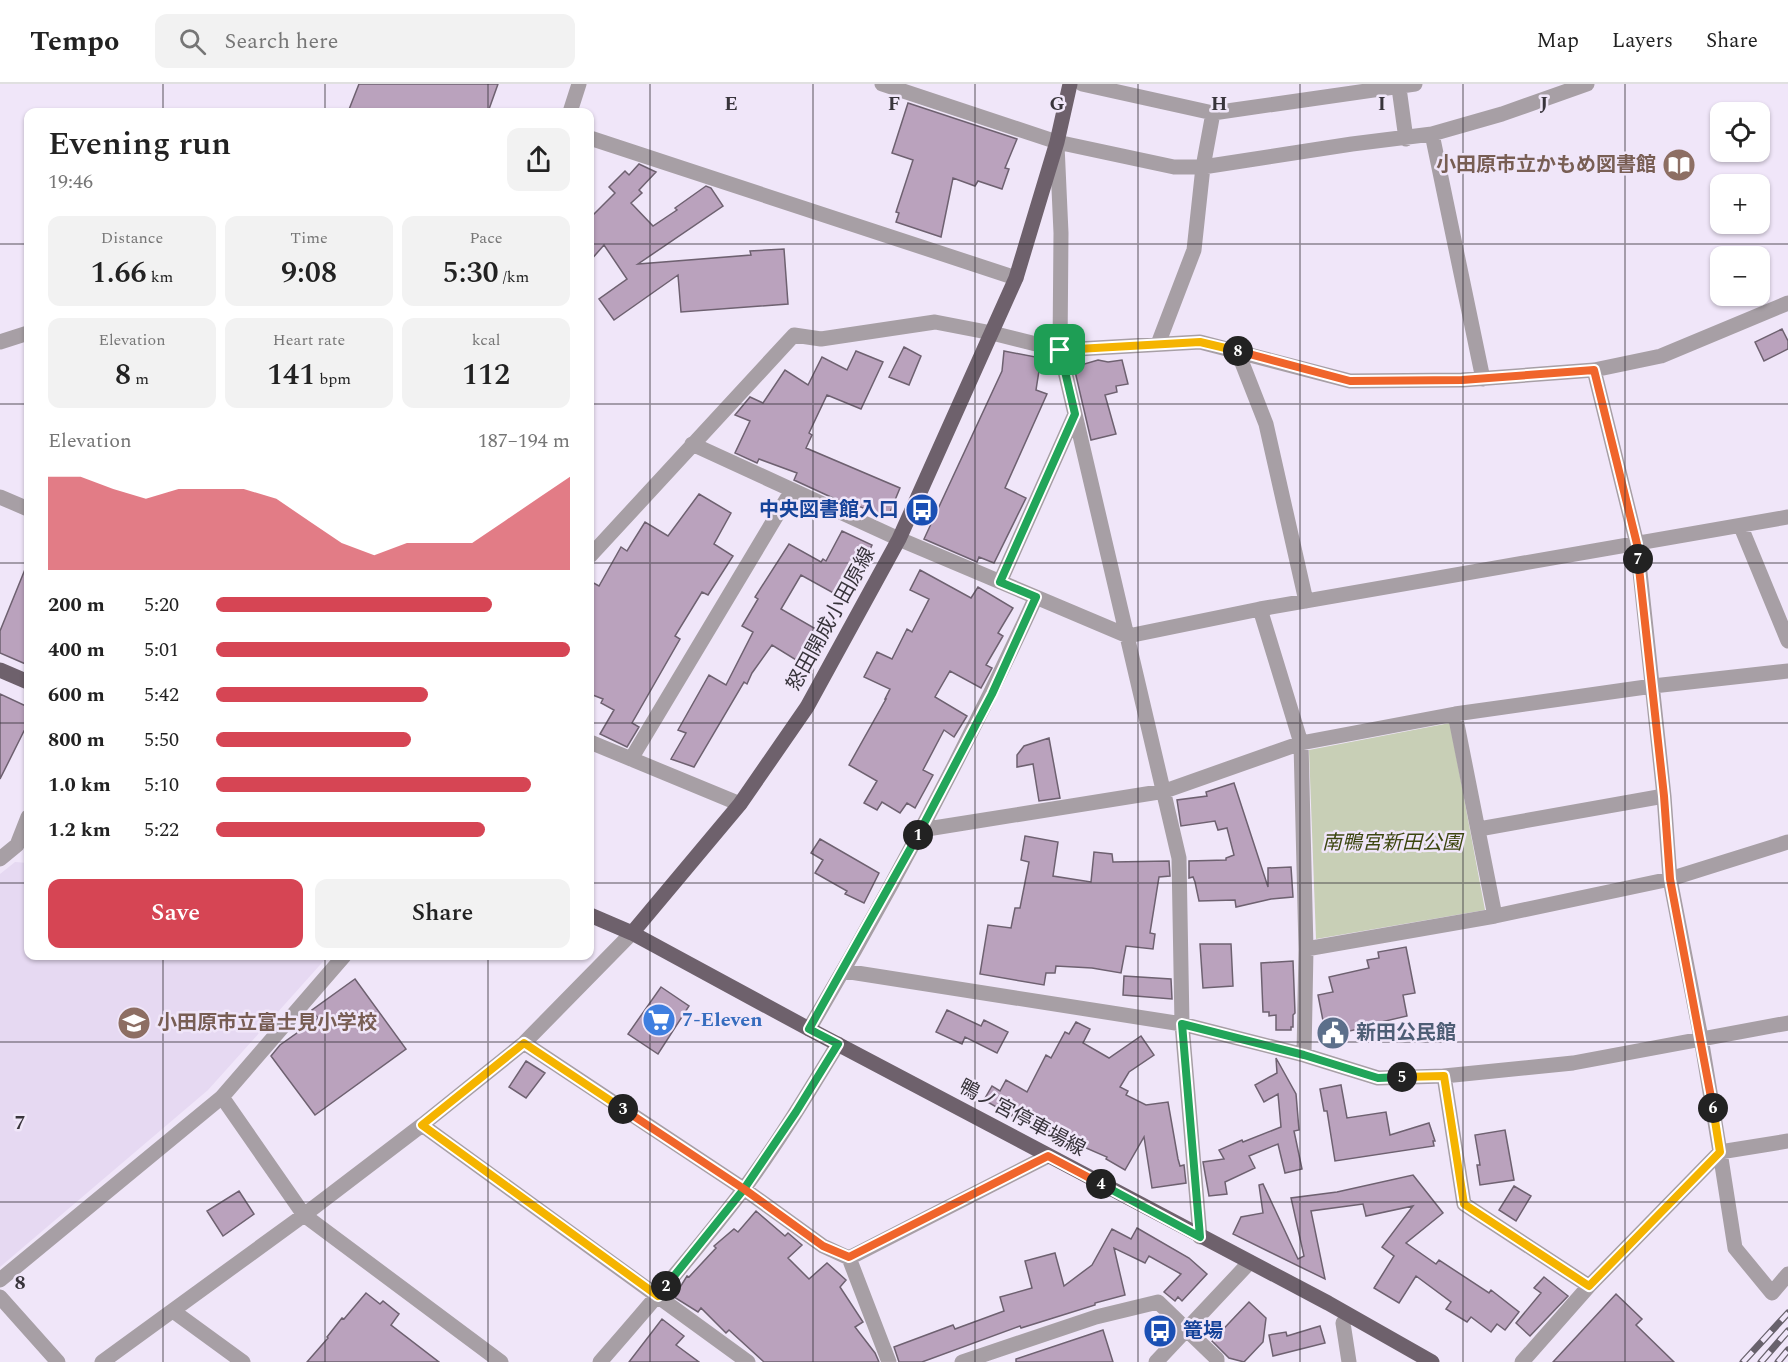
<!DOCTYPE html>
<meta charset="utf-8">
<style>
:root{--surface:#fff;--page:#f2f2f2;--text:#222;--muted:#767676;--line:#e0e0e0;--accent:#d64554}
body{margin:0;font-family:Spectral,"Noto Sans JP",serif;background:var(--page);color:var(--text);height:100vh;display:flex;flex-direction:column;font-size:22px;white-space:nowrap}
*{box-sizing:border-box;margin:0}
p{font-size:20px;color:var(--muted)}
.icon{flex:none;width:33px;height:33px;fill:none;stroke:currentColor;stroke-width:2;stroke-linecap:round;stroke-linejoin:round}
.map{position:relative;flex:1;overflow:hidden}
.sheet{position:absolute;left:24px;top:24px;width:570px;height:852px;display:flex;flex-direction:column;background:var(--surface);border-radius:12px;box-shadow:0 2px 4px #0004}
.sheet>*{flex:none}
.tools{position:absolute;left:1710px;top:18px;display:grid;gap:12px}
.tools a{display:grid;place-items:center;width:60px;height:60px;border-radius:12px;background:var(--surface);box-shadow:0 2px 4px #0004;font-size:30px}
.pin{position:absolute;display:grid;place-items:center;width:51px;height:51px;color:#fff;margin:-26px;border-radius:12px;box-shadow:0 3px 9px #0006}
.km{position:absolute;width:30px;height:30px;margin:-15px;border-radius:50%;background:#222;color:#fff;font-size:16px;line-height:30px;text-align:center}
.round{display:grid;place-items:center;flex:none;width:63px;height:63px;border-radius:12px;background:var(--page)}
.summary{display:flex;align-items:center;justify-content:space-between;height:102px;padding:0 24px}
h1{font-size:33px;font-weight:600;line-height:45px}
.stats{display:grid;grid-template-columns:repeat(3,1fr);gap:9px;height:102px;padding:6px 24px}
.stats div{display:grid;align-content:center;border-radius:12px;background:var(--page);text-align:center}
.stats b{font-size:30px;font-weight:600}
.stats small{font-size:16px;font-weight:400}
.stats p{font-size:16px}
.chart{height:168px;padding:12px 24px}
.chart p{display:flex;justify-content:space-between}
.chart svg{width:100%;height:108px;margin-top:6px;fill:var(--accent);opacity:.7}
.cta{display:flex;gap:12px;margin-top:auto;padding:12px 24px}
.cta a{flex:1;height:69px;border-radius:12px;background:var(--accent);color:#fff;font-size:24px;font-weight:600;line-height:69px;text-align:center}
.cta a+a{background:var(--page);color:var(--text)}
ul{padding:0 24px;list-style:none;font-size:20px}
li{display:grid;grid-template-columns:96px 72px 1fr;align-items:center;height:45px}
li i{height:15px;border-radius:8px;background:var(--accent)}
header{display:flex;align-items:center;gap:36px;box-sizing:border-box;height:84px;padding:0 30px;background:var(--surface);border-bottom:2px solid var(--line)}
header strong{font-size:28px}
nav{display:flex;gap:33px;margin-inline-start:auto;font-size:21px}
.search{width:420px;height:54px;background:var(--page);display:flex;align-items:center;gap:15px;box-sizing:border-box;padding:0 21px;border-radius:12px;color:var(--muted);font-size:22px}
.map>svg:first-child{display:block}
.built{fill:#e6d9f2}
.green{fill:#c8cfb6}
.building{fill:#baa2bd;stroke:#6e6170;stroke-width:1.5}
.lines{fill:none;stroke-linecap:round;stroke-linejoin:round}
.minor{stroke:#a79fa5;stroke-width:15}
.major{stroke:#6e616c;stroke-width:15}
.rail-casing{stroke:#68626c;stroke-width:7}
.rail{stroke:#f0e6f9;stroke-width:4.5;stroke-dasharray:14;stroke-linecap:butt}
.split-1-casing{stroke:#fff;stroke-width:12}
.split-2-casing{stroke:#fff;stroke-width:12}
.split-3-casing{stroke:#fff;stroke-width:12}
.split-4-casing{stroke:#fff;stroke-width:12}
.split-5-casing{stroke:#fff;stroke-width:12}
.split-6-casing{stroke:#fff;stroke-width:12}
.split-7-casing{stroke:#fff;stroke-width:12}
.split-8-casing{stroke:#fff;stroke-width:12}
.split-9-casing{stroke:#fff;stroke-width:12}
.split-1{stroke:#22a559;stroke-width:8}
.split-2{stroke:#22a559;stroke-width:8}
.split-3{stroke:#f5b400;stroke-width:8}
.split-4{stroke:#f0652b;stroke-width:8}
.split-5{stroke:#22a559;stroke-width:8}
.split-6{stroke:#f5b400;stroke-width:8}
.split-7{stroke:#f0652b;stroke-width:8}
.split-8{stroke:#f0652b;stroke-width:8}
.split-9{stroke:#f5b400;stroke-width:8}
.grid{fill:none;stroke:#38343b;stroke-width:1.5;stroke-opacity:0.55}
.labels{text-anchor:middle;dominant-baseline:central;stroke-width:5;stroke-linejoin:round;paint-order:stroke}
.education-label{font-size:20px;font-weight:bold;fill:#785e54;stroke:#f0e6f9;text-anchor:end}
.transit-label{font-size:20px;font-weight:bold;fill:#164399;stroke:#f0e6f9;text-anchor:end}
.street-label{font-size:20px;fill:#38343b;stroke:#f0e6f9}
.park-label{font-size:20px;font-style:italic;fill:#3c4610;stroke:#f0e6f9}
.shop-label{font-size:20px;font-weight:bold;fill:#366cbe;stroke:#f0e6f9;text-anchor:start}
.service-label{font-size:20px;font-weight:bold;fill:#4e5e75;stroke:#f0e6f9;text-anchor:start}
.grid-label{font-size:20px;text-anchor:middle;font-weight:bold;fill:#38343b;stroke:#f0e6f9;stroke-width:5;stroke-linejoin:round;paint-order:stroke}
</style>
<header>
<strong>Tempo</strong>
<div class="search"><svg class="icon" aria-label="search" viewBox="0 0 24 24"><circle cx="10" cy="10" r="6"/><path d="M15 15l6 6"/></svg>Search here</div>
<nav><a>Map</a><a>Layers</a><a>Share</a></nav>
</header>
<div class="map">
<svg width="1788" height="1278" viewBox="0 0 1788 1278">
<rect width="100%" height="100%" fill="#f0e6f9"/>
<!-- built -->
<path class="built" d="M15,778l13,1v93h300l-120,134 -208,177v-393z"/>
<!-- green -->
<path class="green" d="M1450,639l35,187 -169,29 -7,-189z"/>
<!-- building -->
<path class="building" d="M359,0h139l-10,28h-140z
M908,19l109,36 -12,29 4,1 -7,20 -24,-8 -3,5 -22,-8 -12,59 -45,-15 3,-9 -3,-1 17,-52 -21,-7z
M639,80l17,8 -17,18 3,3 -11,10 22,23 24,-16 -2,-2 31,-22 5,2 12,18 -85,58 113,-9 -1,-4 34,-2 4,55 -107,8 -3,-37 -64,45 -15,-21 28,-20 -23,-34 -14,16v-43l25,-25 -6,-6 16,-16 4,4z
M1782,245l6,12v8l-24,12 -9,-19z
M904,263l17,9 -12,29 -20,-8z
M856,267l27,11 -22,47 -34,-14 -18,38 3,2 -6,13 94,40 -12,29 -41,-15 -1,2 -52,-24 3,-7 -38,-14 -2,4 -22,-10 15,-32 -15,-6 15,-18 13,6 22,-33 23,15 14,-28 25,13z
M1004,267l37,7 -5,32 11,4 -42,94 21,10 -32,65 -15,-6 -2,5 -53,-23 78,-168z
M1098,276l10,2 14,-2 6,24 -12,2 1,6 -12,3 11,39 -25,6 -17,-73z
M699,410l32,19 -17,31 19,12 -25,39 -6,-3 -27,44 5,3 -48,84 7,4 -12,20 -27,-13 14,-24 -13,-7 2,-4 -13,-5v-113l9,5 22,-39 6,4 18,-29 23,14z
M842,447l30,14 -9,19 -5,-3 -21,34 -36,-20 -20,34 40,23 -20,31 -29,-18 -20,28 -5,11 -3,-2 -50,85 -23,-8 15,-26 -8,-3 31,-55 17,10 27,-53 -11,-6 16,-27 -3,-2 34,-53 32,18 2,-3 3,2z
M28,478v103l-28,-12v-22z
M920,486l51,28 7,-11 35,21 -15,25 5,3 -17,29 6,3 -11,20 -31,-17 -15,26 32,19 -13,21 -10,-7 -21,40 10,5 -18,33 -8,-5 -7,10 -18,-11 -5,8 -13,-7 13,-22 -28,-16 37,-66h-1l5,-10 -26,-12 13,-25 15,7 15,-30 5,3 17,-33 -19,-9z
M0,610l28,13v26l-4,-2 -24,48z
M1049,654l11,60 -21,3 -6,-37 -16,3v-12l7,-9z
M1234,699l34,104v-19l23,-1 2,30 -22,2 -35,8 -1,-7 -36,1 -4,-19 -2,-5 -4,1v-17l37,-1v-2l8,-3 -7,-27 -9,2 -3,-9 -34,5 -4,-26 30,-4 -1,-4z
M1025,752l33,6 -5,34 38,6 3,-30 18,2 1,8 56,-1 1,15 -11,1 -9,56 5,1 -2,15 -27,-3 -5,27 -29,-5 -36,-2 -1,7h-9l-2,12 -64,-11 8,-49 23,3 4,-20h5l9,-46 -8,-2z
M820,755l59,34 -15,30 -19,-9 2,-3 -32,-18 8,-13 -12,-7z
M1200,860h31l2,42 -30,2z
M1406,863l9,46 -12,2 4,21 -39,9v2l-42,9 -8,-41 15,-3 -4,-15 40,-9 -2,-8 12,-2 -1,-6z
M1293,877l2,52 -2,2v12h-2v3h-15v-15l-7,1v-4h-6l-2,-49z
M1124,892l47,3 1,20 -49,-4z
M355,895l51,70 -91,66 -44,-59 9,-11 38,-27 -6,-8z
M661,903l28,19 -31,48 -30,-20z
M947,926l34,16 3,-6 24,12 -11,21 -32,-16 -3,7 -26,-12z
M1076,938l14,7 -7,14 26,15 32,-22 13,19 -25,17 -9,15 8,4 -2,4 20,10 22,-3 10,57 2,7 4,-1 2,18 -34,5 -8,-51 -19,33 -19,-11 1,-2 -30,-13 -3,5 -19,-10 2,-4 -44,-22 -1,3 -28,-16 8,-14 8,5 6,-11 21,12 19,-37 5,3 14,-26 4,2z
M1276,974l20,36 3,36 -5,1 8,38 -17,4 -7,-29 -29,12 6,12 -30,14 2,12 -18,2 -6,-34 21,-3 -5,-9 23,-10 1,2 38,-15 -3,-33 -14,8 -9,-17 22,-12z
M526,977l19,12 -19,25 -17,-11z
M1341,1001l6,33 39,-6 4,23 39,-12 6,18h-2l1,5 -99,15 -8,-50h-3l-4,-22z
M1505,1046l9,50 -34,5 -3,-20h3l-5,-30z
M1413,1091l30,38 -37,30 30,21 3,-4 50,33 2,-3 28,22 -14,18 -8,-6 -6,8 -20,-15 -4,5 -21,-13 5,-7 -35,-26 -17,27 -25,-15 20,-32 -12,-9 31,-41 -47,10 -3,-12 -52,7 14,68 -92,-45 8,-17 22,-4 -4,-28 4,-1 35,75 6,-3 -13,-58 46,-6z
M1514,1102l17,10 -15,25 -17,-11z
M239,1107l15,23 -31,22 -16,-25z
M756,1127l29,25 3,-3 14,12 -14,13 21,21 18,-16 19,17 -6,7 23,35 -8,5 20,26 4,9h-115l-35,-32 -3,3 -25,-25 -3,4 -24,-15 13,-21 2,1 27,-29 -2,-2 20,-17 4,3z
M1137,1144l52,30 18,16 -25,27 -4,-4 -3,4 -11,-9 17,-18 -32,-18 -4,7 -31,-15 11,47 -30,8v2l-74,23 -1,-2 -98,36h-23l-5,-15 59,-22 2,4 49,-18 -4,-14 32,-9 -7,-27 30,-8 9,33 28,-21 20,-36 19,10z
M1544,1193l24,19 -38,40 -14,-13 25,-30 -7,-5z
M366,1209l14,11 3,-3 16,13 -8,11 48,37h-132l21,-24 -1,-1 15,-19 2,1z
M1616,1210l26,25 -6,6 38,37h-121z
M1249,1218l17,16 -3,24 -19,20 -15,-4 -17,-17z
M662,1235l22,17 -8,9 23,17h-70z
M1320,1242l5,17 -52,13 -4,-21 17,-3 1,4z
M1103,1246l10,32h-97v-3z"/>
<g class="lines">
<!-- minor -->
<path class="minor" d="M882,0l175,58 117,25h29l149,-23 80,-10 70,-20 85,-30
M1082,0l131,29 202,-29
M1399,4l7,51
M570,28l9,-28
M1432,50l51,245
M590,54l426,140
M1057,61l4,88 -1,117 119,508 3,166 18,213
M0,258l28,-9
M1158,260l36,-94 9,-83 10,-54
M1237,266l29,74 40,177
M1594,286l43,174 27,252 6,83 118,-37
M692,360l207,95 229,97 132,-27 528,-92
M0,413l28,12
M1741,443l47,114
M590,472l204,-221 27,4 114,-17 57,11 68,17 140,-8 150,39 112,-1 132,-10 67,-14 127,-53
M1000,498l75,-168
M1260,525l41,134 5,206 189,-33 175,-37 31,159 19,114 -131,134 -67,76
M1455,630l40,202
M590,658l150,62
M631,675l161,-269
M1479,745l185,-33
M921,746l244,-39 136,-48 154,-29 198,-28 135,-15
M0,775l17,-14 11,-28
M844,887l338,53 122,31 74,23 66,-2 129,-13 215,-40
M809,945c83,-140 159,-284 227,-432
M524,959l220,146 79,57 26,12 199,-102
M1304,971l2,-106
M1444,992l20,128 125,82
M222,1013l82,118 197,147
M422,1041l326,237
M1788,1057l-68,11 15,96 37,45 16,-19
M849,1174l40,104
M0,1196l222,-183 122,-141
M0,1213l58,65
M173,1227l70,51
M102,1278l202,-147 118,-90 102,-82 108,-110
M600,1278c49,-56 98,-113 143,-172 35,-47 65,-97 95,-146
M962,1278l134,-45 62,-15 59,57v3
M1156,1278l93,-99
M1349,1278l-6,-39 6,-7"/>
<!-- major -->
<path class="major" d="M0,586l28,12
M590,831l42,18 177,96 519,274 104,59
M632,849l108,-129 67,-97 92,-168 117,-261 41,-136 13,-58"/>
<defs>
<path id="rail" d="M1743,1278l45,-49
M1761,1278l27,-31
M1778,1278l10,-12"/>
</defs>
<!-- rail casing -->
<use href="#rail" class="rail-casing"/>
<!-- rail -->
<use href="#rail" class="rail"/>
</g>
<g class="lines">
<defs>
<path id="split-1" d="M918,751l74,-141 44,-97 -36,-15 75,-168 -15,-64"/>
<path id="split-2" d="M666,1202l78,-97 52,-77 42,-68 -29,-15 109,-194"/>
<path id="split-3" d="M623,1025l-99,-66 -102,82 236,171 8,-10"/>
<path id="split-4" d="M623,1025l121,80 79,57 26,11 199,-101 53,28"/>
<path id="split-5" d="M1101,1100l99,53 -18,-213 122,31 74,23 24,-1"/>
<path id="split-6" d="M1402,993l42,-1 20,128 125,82 131,-134 -7,-44"/>
<path id="split-7" d="M1638,475l26,237 6,83 43,229"/>
<path id="split-8" d="M1238,267l112,30 112,-1 132,-10 43,174 1,15"/>
<path id="split-9" d="M1060,266l140,-8 38,9"/>
</defs>
<!-- split-1 casing -->
<use href="#split-1" class="split-1-casing"/>
<!-- split-2 casing -->
<use href="#split-2" class="split-2-casing"/>
<!-- split-3 casing -->
<use href="#split-3" class="split-3-casing"/>
<!-- split-4 casing -->
<use href="#split-4" class="split-4-casing"/>
<!-- split-5 casing -->
<use href="#split-5" class="split-5-casing"/>
<!-- split-6 casing -->
<use href="#split-6" class="split-6-casing"/>
<!-- split-7 casing -->
<use href="#split-7" class="split-7-casing"/>
<!-- split-8 casing -->
<use href="#split-8" class="split-8-casing"/>
<!-- split-9 casing -->
<use href="#split-9" class="split-9-casing"/>
<!-- split-1 -->
<use href="#split-1" class="split-1"/>
<!-- split-2 -->
<use href="#split-2" class="split-2"/>
<!-- split-3 -->
<use href="#split-3" class="split-3"/>
<!-- split-4 -->
<use href="#split-4" class="split-4"/>
<!-- split-5 -->
<use href="#split-5" class="split-5"/>
<!-- split-6 -->
<use href="#split-6" class="split-6"/>
<!-- split-7 -->
<use href="#split-7" class="split-7"/>
<!-- split-8 -->
<use href="#split-8" class="split-8"/>
<!-- split-9 -->
<use href="#split-9" class="split-9"/>
</g>
<!-- grid -->
<path class="grid" d="M163,0v28M325,0v28M488,0v28M650,0v1278M813,0v1278M975,0v1278M1138,0v1278M1300,0v1278M1463,0v1278M1625,0v1278M0,160h28M590,160h1198M0,320h28M590,320h1198M0,479h28M590,479h1198M0,639h28M590,639h1198M0,799h28M590,799h1198M163,872v406M325,872v406M488,872v406M0,958h1788M0,1118h1788"/>
<!-- icons -->
<defs>
<symbol id="library-disc" viewBox="-11 -11 22 22"><circle r="9.5" fill="#8d6e63" stroke="#f0e6f9"/><path d="M-6-4Q-3-5.5-.7-3.5V5Q-3 3-6 4ZM6-4Q3-5.5 .7-3.5V5Q3 3 6 4Z" fill="#fff"/></symbol>
<symbol id="bus-disc" viewBox="-11 -11 22 22"><circle r="9.5" fill="#1a4fb4" stroke="#f0e6f9"/><path d="M-5-6H5V4H4V6H2V4H-2V6H-4V4H-5ZM-3.5-4V0h7V-4ZM-3.5 1.2v1.5H-2V1.2ZM2 1.2v1.5H3.5V1.2Z" fill="#fff"/></symbol>
<symbol id="supermarket-disc" viewBox="-11 -11 22 22"><circle r="9.5" fill="#3f7fe0" stroke="#f0e6f9"/><path d="M-6-5.5h2.5l.6 2H6L4.5 2H-2.5L-4.4-4H-6ZM-1.5 3.2a1.3 1.3 0 1 0 .1 0ZM3 3.2a1.3 1.3 0 1 0 .1 0Z" fill="#fff"/></symbol>
<symbol id="school-disc" viewBox="-11 -11 22 22"><circle r="9.5" fill="#8d6e63" stroke="#f0e6f9"/><path d="M0-5L7-2L0 1L-7-2ZM-4 1L0 2.5L4 1V4Q0 6-4 4Z" fill="#fff"/></symbol>
<symbol id="civic-disc" viewBox="-11 -11 22 22"><circle r="9.5" fill="#5c6f8a" stroke="#f0e6f9"/><path d="M-.6-6.5H3V-4.5H.6V-3L4-1V1h2V6H-6V1h2V-1L-.6-3ZM-1.2 2.5V6h2.4V2.5Z" fill="#fff"/></symbol>
</defs>
<g fill-rule="evenodd">
<use href="#library-disc" x="1660" y="62" width="38" height="38"/>
<use href="#bus-disc" x="903" y="407" width="38" height="38"/>
<use href="#supermarket-disc" x="640" y="917" width="38" height="38"/>
<use href="#school-disc" x="115" y="920" width="38" height="38"/>
<use href="#civic-disc" x="1314" y="930" width="38" height="38"/>
<use href="#bus-disc" x="1141" y="1228" width="38" height="38"/>
</g>
<g class="labels">
<!-- education labels -->
<g class="education-label">
<text x="1656" y="81">小田原市立かもめ図書館</text>
<text x="157" y="939" text-anchor="start">小田原市立富士見小学校</text>
</g>
<!-- transit labels -->
<g class="transit-label">
<text x="899" y="426">中央図書館入口</text>
<text x="1183" y="1247" text-anchor="start">篭場</text>
</g>
<!-- street labels -->
<g class="street-label">
<text transform="translate(831 535) rotate(-61)">怒田開成小田原線</text>
<text transform="translate(1022 1034) rotate(28)">鴨ノ宮停車場線</text>
</g>
<!-- park labels -->
<g class="park-label">
<text x="1392" y="759">南鴨宮新田公園</text>
</g>
<!-- shop labels -->
<g class="shop-label">
<text x="682" y="936">7-Eleven</text>
</g>
<!-- service labels -->
<g class="service-label">
<text x="1356" y="949">新田公民館</text>
</g>
</g>
<g class="grid-label">
<text x="731" y="26">E</text>
<text x="894" y="26">F</text>
<text x="1057" y="26">G</text>
<text x="1219" y="26">H</text>
<text x="1382" y="26">I</text>
<text x="1544" y="26">J</text>
<text x="20" y="1045">7</text>
<text x="20" y="1205">8</text>
</g>
</svg>
<div class="tools">
<a><svg class="icon" aria-label="locate" viewBox="0 0 24 24"><circle cx="12" cy="12" r="6"/><path d="M12 2v4M12 18v4M2 12h4M18 12h4"/></svg></a>
<a>+</a>
<a>−</a>
</div>
<div class="pin" style="left:1060px;top:266px;background:#1e9e55"><svg class="icon" aria-label="arrive" viewBox="0 0 24 24"><path d="M6 21V4h12l-3 4 3 4H6"/></svg></div>
<b class="km" style="left:918px;top:751px">1</b>
<b class="km" style="left:666px;top:1202px">2</b>
<b class="km" style="left:623px;top:1025px">3</b>
<b class="km" style="left:1101px;top:1100px">4</b>
<b class="km" style="left:1402px;top:993px">5</b>
<b class="km" style="left:1713px;top:1024px">6</b>
<b class="km" style="left:1638px;top:475px">7</b>
<b class="km" style="left:1238px;top:267px">8</b>
<section class="sheet">
<div class="summary"><div><h1>Evening run</h1><p>19:46</p></div><a class="round"><svg class="icon" aria-label="share" viewBox="0 0 24 24"><path d="M12 15V3M7 8l5-5 5 5M5 13v7h14v-7"/></svg></a></div>
<div class="stats">
<div><p>Distance</p><b>1.66<small> km</small></b></div>
<div><p>Time</p><b>9:08</b></div>
<div><p>Pace</p><b>5:30<small> /km</small></b></div>
</div>
<div class="stats">
<div><p>Elevation</p><b>8<small> m</small></b></div>
<div><p>Heart rate</p><b>141<small> bpm</small></b></div>
<div><p>kcal</p><b>112</b></div>
</div>
<div class="chart"><p><span>Elevation</span>187–194 m</p>
<svg viewBox="0 0 160 44" preserveAspectRatio="none"><path d="M0 44V6L10 6L20 11L30 15L40 11L50 11L60 11L70 15L80 24L90 33L100 38L110 33L120 33L130 33L140 24L150 15L160 6V44z"/></svg>
</div>
<ul>
<li><b>200 m</b>5:20<i style="width:78%"></i></li>
<li><b>400 m</b>5:01<i style="width:100%"></i></li>
<li><b>600 m</b>5:42<i style="width:60%"></i></li>
<li><b>800 m</b>5:50<i style="width:55%"></i></li>
<li><b>1.0 km</b>5:10<i style="width:89%"></i></li>
<li><b>1.2 km</b>5:22<i style="width:76%"></i></li>
</ul>
<div class="cta"><a>Save</a><a>Share</a></div>
</section>
</div>
